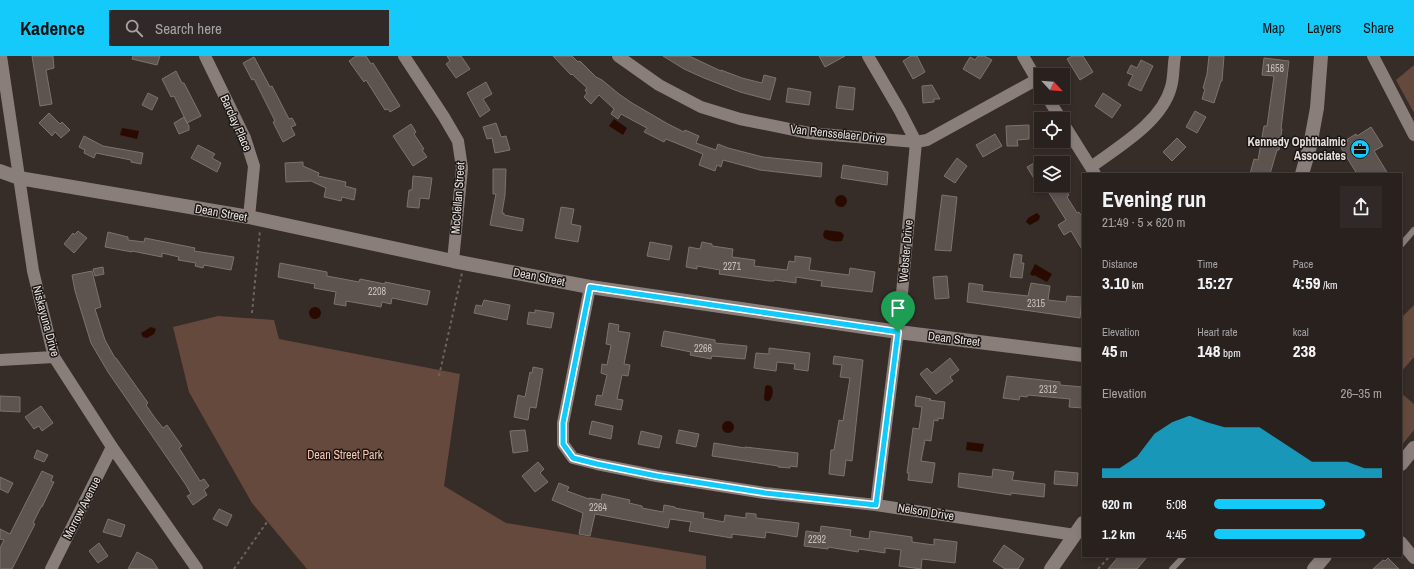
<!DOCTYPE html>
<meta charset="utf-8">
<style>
:root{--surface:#28211e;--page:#302927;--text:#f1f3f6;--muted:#a5a3a4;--line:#443e3c;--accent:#14cafb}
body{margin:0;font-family:"Archivo Narrow",sans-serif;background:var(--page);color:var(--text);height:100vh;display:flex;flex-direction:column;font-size:15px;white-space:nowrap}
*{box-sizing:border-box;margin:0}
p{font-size:13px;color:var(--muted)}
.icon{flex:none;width:22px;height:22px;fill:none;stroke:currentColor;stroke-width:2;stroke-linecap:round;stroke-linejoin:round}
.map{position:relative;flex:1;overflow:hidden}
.details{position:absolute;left:1082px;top:117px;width:320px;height:384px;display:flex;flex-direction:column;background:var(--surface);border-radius:0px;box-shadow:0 2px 6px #0003,0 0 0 1px var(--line)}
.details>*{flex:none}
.needle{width:26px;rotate:116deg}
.tools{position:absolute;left:1034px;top:12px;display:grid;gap:8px}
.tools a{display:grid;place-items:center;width:36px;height:36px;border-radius:0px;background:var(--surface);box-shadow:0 2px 6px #0003,0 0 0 1px var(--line);font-size:20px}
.pin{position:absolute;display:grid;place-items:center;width:34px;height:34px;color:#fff;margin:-41px -17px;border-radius:50% 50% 50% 0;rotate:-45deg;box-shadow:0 0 4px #0007}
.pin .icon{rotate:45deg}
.round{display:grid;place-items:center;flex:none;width:42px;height:42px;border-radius:0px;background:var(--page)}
.overview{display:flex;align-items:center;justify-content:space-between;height:68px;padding:0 20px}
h1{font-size:22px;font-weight:700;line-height:30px}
.stats{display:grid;grid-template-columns:repeat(3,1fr);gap:6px;height:68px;padding:4px 20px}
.stats div{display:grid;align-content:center}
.stats b{font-size:17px;font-weight:700}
.stats small{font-size:11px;font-weight:400}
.stats p{font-size:11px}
.chart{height:112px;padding:8px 20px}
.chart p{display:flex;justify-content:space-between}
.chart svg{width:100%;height:72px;margin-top:4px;fill:var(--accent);opacity:.7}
ul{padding:0 20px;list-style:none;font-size:13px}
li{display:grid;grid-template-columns:64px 48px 1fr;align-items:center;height:30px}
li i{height:10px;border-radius:5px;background:var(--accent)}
header{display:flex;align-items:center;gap:24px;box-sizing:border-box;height:56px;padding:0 20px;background:var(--accent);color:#111}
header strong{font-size:19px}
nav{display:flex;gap:22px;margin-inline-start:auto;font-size:14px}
.search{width:280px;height:36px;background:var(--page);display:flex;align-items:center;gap:10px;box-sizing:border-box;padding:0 14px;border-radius:0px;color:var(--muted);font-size:15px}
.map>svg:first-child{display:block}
.green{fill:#66493d}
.water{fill:#280a00}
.building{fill:#5e544f;stroke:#7d726d}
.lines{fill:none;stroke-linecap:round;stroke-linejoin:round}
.path{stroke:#6c635f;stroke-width:2;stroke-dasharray:3 3;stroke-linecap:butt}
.service{stroke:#8a7e7a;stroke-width:6}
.minor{stroke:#8a7e7a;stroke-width:12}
.tertiary{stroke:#8a7e7a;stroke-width:14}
.route-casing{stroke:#fff;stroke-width:8}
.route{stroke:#14cafb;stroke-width:5}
.labels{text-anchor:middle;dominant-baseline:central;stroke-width:3;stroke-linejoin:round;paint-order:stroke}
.number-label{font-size:10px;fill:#c6bebb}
.street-label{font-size:12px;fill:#e8e1df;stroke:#1a1614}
.poi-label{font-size:12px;font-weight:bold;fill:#e8e1df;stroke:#1a1614;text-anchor:end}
.park-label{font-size:12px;fill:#fbc6b0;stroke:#1a1614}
</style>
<header>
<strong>Kadence</strong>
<div class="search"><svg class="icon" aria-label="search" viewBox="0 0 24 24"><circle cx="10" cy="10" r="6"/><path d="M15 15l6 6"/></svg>Search here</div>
<nav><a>Map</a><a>Layers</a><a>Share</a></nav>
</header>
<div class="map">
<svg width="1414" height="513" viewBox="0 0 1414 513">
<rect width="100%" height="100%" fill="#362c28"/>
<!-- green -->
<path class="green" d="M1414,9v48l-18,-33z
M1414,249v52l-13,15v-54z
M218,260l56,4 5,19 181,35 -16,112 62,37 200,33v13h-399l-55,-66 -63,-111 -16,-65z
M1401,337l13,11v26l-13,16z"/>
<!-- water -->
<path class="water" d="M614,63l13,9 -4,7 -14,-9z
M122,72l17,3 -2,8 -17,-4z
M835 145a6 6 0 1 1 12 0a6 6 0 1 1-12 0Z
M1037,157l3,3 -1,4 -9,5 -4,-3 2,-4z
M825,174l16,2 3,3 -2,6c-6,1 -13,0 -18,-3l-1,-4z
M1035,208l17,10 -5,8 -13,-7 -1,1 -3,-2z
M309 257a6 6 0 1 1 12 0a6 6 0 1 1-12 0Z
M151,271l5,2 -2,5 -7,4 -4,-1 -2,-4z
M767,329l4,1c3,4 2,12 -2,15h-3l-2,-2 1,-12z
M722 371a6 6 0 1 1 12 0a6 6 0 1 1-12 0Z
M967,386l17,2 -2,8 -16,-2z"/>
<!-- building -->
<path class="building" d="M32,0h21l1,12 -8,2 6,34 -12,2z
M133,0h27l-3,9 -25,-6z
M356,0h10l5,8 2,-1 27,43 -10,6 -2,-3 -3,1 -19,-30 -2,2 -15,-21z
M447,0h14l9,13 -14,9 -10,-14 4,-3z
M553,0h19l6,6 2,-1 16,16 6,3 17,14 13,9 36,21 16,8 1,-2 14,6 -3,7 20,7 2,-6 10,4 35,9 59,6 -1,14 -61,-7 -37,-10 -2,7 -4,-2 -2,6 -16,-6 4,-11 -37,-15 -2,3 -20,-10 3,-4 -26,-14 -3,5 -7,-5 3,-5 -15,-14 -8,9 -7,-7 3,-4 -2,-3 2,-2 -15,-14 -1,1z
M663,0h26l32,15v-1l21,8 20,5 2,-8 12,3 -6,22 -30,-8 -36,-14 -20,-9z
M819,0h26l-20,11z
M911,0h6l8,16 -12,7 -10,-18z
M978,0h6l8,4 -12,19 -17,-10 7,-12 5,3z
M1072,0h11l10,16 -13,8 -13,-21z
M1209,0h15l-2,25h-1l-7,22 -12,-4 3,-10 -2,-1 4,-14z
M254,1l16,30 2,-1 17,33 3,-1 4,7 -5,2 4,8 -12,7 -10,-20 2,-1 -21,-42 -2,1 -9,-17z
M1264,2l25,3 -8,68h1l-3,21h-2l-7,24h-20l4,-15 4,1 6,-34h3l7,-50 -12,-1z
M1141,4l12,6 -12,25 -13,-6 5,-10 -6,-2 4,-8 6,3z
M176,15l6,12h2l17,33 -14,7 -13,-27 -3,1 -9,-18z
M486,26l6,12 -9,5 7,11 -10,7 -13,-24z
M932,29l8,14h-6v3l-11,1 -1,-17z
M839,30l16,2 -2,22 -17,-2z
M788,32l23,4 -2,13 -23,-3z
M148,37l10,5 -6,12 -10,-5z
M1103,37l18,12 -9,13 -17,-12z
M1195,55l11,6 -9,16 -11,-6z
M49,57l11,11 2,-2 8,8 -9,8 -6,-6 -3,4 -13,-13z
M184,61l5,9v4l-10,4 -5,-11z
M496,67l5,14 5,-1 4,14 -15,3 -3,-15 -5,1 -4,-12z
M411,68l5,8 -2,2 10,15 -2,1 5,7 -14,9 -20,-30z
M1029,69v14l-12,1 1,6h-11l-1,-20z
M1371,71l12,19 -9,5 14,23h-31l-17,-28 8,-5 -2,-1 10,-6 1,2z
M995,78l7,12 -19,11 -7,-12z
M84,80l19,10 40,7 -2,11 -10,-2v-2l-35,-7 -2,5 -10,-5 1,-3 -6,-3z
M1177,82l9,9 -14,14 -9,-9z
M198,89l17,9 -3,4 9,5 -4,9 -26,-14z
M957,102l10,8 -12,17 -11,-7z
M1041,103v31l-14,-23z
M303,106v4l16,7 -1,3 28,6 -1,4 11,3 -2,11 -12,-3 -1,4 -17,-4 2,-9 -15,-7 -25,1 -1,-19z
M843,109l45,7 -1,13 -46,-7z
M493,113h13l-1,26 -3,18h2v2l20,4 -2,12 -32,-6 6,-31h-3z
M413,120l19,2 -3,21 -9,-1 -1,10 -12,-1 2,-17h3z
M1062,129l7,10 -2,2 10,16 2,-1 4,6v33l-12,-20 -7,4 -6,-10 8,-5 -17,-27z
M942,139l15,2 -6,54 -16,-1z
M561,151l13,2 -3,15 10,2 -3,16 -23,-4z
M78,175l9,7 -13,15 -10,-9 9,-11 1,2z
M108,176l20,5v3l16,2 1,-4 50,10 -1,3 40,6 -3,13 -27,-5 -1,3 -8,-2 1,-3 -18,-3 1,-3 -17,-4v4l-30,-6v1l-27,-5z
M650,186l22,4 -3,14 -22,-4z
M702,186l10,2v2l21,3 -1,8 23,3 -1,6 33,4 2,-9 6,1v-6l16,2 -2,12 40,5 1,-7 25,4 -3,20 -51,-6 1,-5 -26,-4v6l-21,-3 -1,1h-5l-50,-7 1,-4 -23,-4v3l-11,-2 3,-20 11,2z
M1014,198l8,1 -1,8h3l-2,15 -12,-1z
M280,207l47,9v4l32,6 1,-3 25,5v-2l45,9 -3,14 -35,-7 -1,6 -9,-2 -1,5 -35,-6v5l-12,-2 2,-12 -22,-4 1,-4 -37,-7z
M103,211l1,7 -9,2 -2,-7z
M92,215l9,36 -6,2 10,31 10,18h1l32,45 -2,2 9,13 8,10 4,-3 15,21 -3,2 21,33 4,-2 5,7 -5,4 3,5 -14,10 -6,-9 4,-2 -5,-9 -78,-113 -17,-29 -16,-52 -3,-16z
M947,220l2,22 -14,1 -2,-22z
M969,227l14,2 -1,6 46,5 3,-13 19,3 -2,14 18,2 1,-6 15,1 -2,21 -113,-16z
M484,244l26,5 -3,15 -33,-7 2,-8 6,1z
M535,254l19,3 -3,15 -24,-4 2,-12 6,1z
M609,267l10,2 -1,6 12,2 -6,31 6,1 -2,11 -6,-1 -5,24 6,1 -2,10 -26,-5 2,-10 5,1 5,-21 -6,-2 1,-9 5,1 4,-20 -5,-1z
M664,275l51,9v3l32,3 -2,13 -33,-3 -1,3 -21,-4 1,-3 -30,-6z
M769,292l41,5 -2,18 -14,-2 1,-5 -18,-2 -1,9 -22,-3 2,-15 13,1z
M834,300l29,4 -11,101 -6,-1 -2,16 -15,-2 2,-24h3l5,-30 4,1 7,-43 -10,-1 2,-12 -9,-1z
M950,302l9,12 -9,7 3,4 -17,13 -16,-20 7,-6 5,5z
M533,311l10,2 -7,39 -6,-1 -2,13 -14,-3 4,-22 7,2 5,-25 2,1z
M1007,320l53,6v3l23,2v21l-14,-1 1,-8 -42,-4 -1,2 -7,-1 -1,4 -16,-2z
M0,340l20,1v15l-20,-1z
M916,340l15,3 -2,1 16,2 -2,17 -5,-1v3l-4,-1 -3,21 -6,-1 -4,21 14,2 -3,20 -24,-3 1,-7h-2l6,-45 6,1 3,-22 -7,-1z
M41,350l12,17 -11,8 -3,-5 -5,3 -9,-12z
M592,365l21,5 -2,13 -22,-5z
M525,374l3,21 -15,2 -3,-22z
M679,374l20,4 -3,13 -20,-4z
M641,375l21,5 -3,12 -21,-4z
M714,387l31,5v-1l53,6 -1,14 -7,-1v2l-12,-1v-1l-66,-10z
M37,394l11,5 -4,7 -10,-4z
M538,406l6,7 -4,4 8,9 -13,10 -13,-16z
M993,413l21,3 -2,8 33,4 -1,13 -33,-4v2l-53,-8 1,-14 33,4z
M42,415l11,5 -2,5 3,1 -12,25h-1l-8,16 2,1 -23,45h-12v-21l4,-8 -4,-1v-10l10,5z
M1055,415l23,2 -1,13 -23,-2z
M0,421l13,6 -5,10 -8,-4z
M559,427l10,4 -2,4 22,8v-1l12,2 1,-6 28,6 -1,3 13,3v2l21,4 1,-7 11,2v1l29,5 -1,5 21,4 1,-7 21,3v-5l10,1v4l43,5 -2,14 -31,-5 -1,6 -33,-4v4l-43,-7 2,-9 -21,-3 -2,9 -73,-14 -5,22 -11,-2 4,-21 -31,-13z
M219,453l13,6 -5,11 -14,-7z
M108,463l17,6 -4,12 -18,-5z
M821,470l30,4 -1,6 19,3 1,-8 42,6v5l22,3v-6l23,3 -2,21 -33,-4 -1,10 -22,-3 2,-16 -16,-2v5l-26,-4 -1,3 -30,-5v2l-24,-3 2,-15 14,2z
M99,487l9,13 -10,7 -9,-12z
M1004,489l20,14 -6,10h-13l-12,-8z
M137,496l15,8 6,9h-30z
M1119,500h29l-11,13h-29z
M1388,502l11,11h-26l10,-9 2,1z"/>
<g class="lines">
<!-- path -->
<path class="path" d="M252,257l8,-83
M439,320l23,-103
M234,513l33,-47
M1098,513l12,-13"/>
<!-- service -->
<path class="service" d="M1401,189l13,-15
M1172,513l12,-13"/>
<!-- minor -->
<path class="minor" d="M1,0l32,215 21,86 58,90 85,122
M205,0l40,82 9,28 -5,51
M404,0l40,61 14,24 4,27 -9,93
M618,0l41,29 42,22 39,12 69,14 107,9 11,-2 109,-60
M868,0l32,55 16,31 -16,173 -24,190
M1023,0l18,31
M1373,0l41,79
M1047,41l14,22
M1063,67l32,51
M1091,111c27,-20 71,-45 80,-80 3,-10 2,-21 4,-31
M590,231l-27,136v21l10,14 24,6 60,12 108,17 111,12 199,30
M0,304l54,-3
M1401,486l13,16
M51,513l61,-122"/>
<!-- tertiary -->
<path class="tertiary" d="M0,115l19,7 230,39 204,44 137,26 308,45 185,23
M1302,118l8,-28 7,-38 4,-52
M1401,408l13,-16
M1051,513l32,-46
M1314,513l11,-13"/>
</g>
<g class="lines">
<defs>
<path id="route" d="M590,231l308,45 -22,173 -111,-12 -108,-17 -60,-12 -24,-6 -10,-14v-21z"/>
</defs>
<!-- route casing -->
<use href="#route" class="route-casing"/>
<!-- route -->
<use href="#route" class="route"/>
</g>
<!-- icons -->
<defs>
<symbol id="office-disc" viewBox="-11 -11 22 22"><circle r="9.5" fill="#14cafb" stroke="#1a1614"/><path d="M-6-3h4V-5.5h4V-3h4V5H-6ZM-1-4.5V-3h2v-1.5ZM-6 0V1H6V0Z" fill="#111"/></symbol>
</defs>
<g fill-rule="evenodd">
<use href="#office-disc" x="1349" y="82" width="22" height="22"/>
</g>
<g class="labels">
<!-- number labels -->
<g class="number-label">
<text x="1275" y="12">1658</text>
<text x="732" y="210">2271</text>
<text x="377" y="235">2208</text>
<text x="1036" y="247">2315</text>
<text x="703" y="292">2266</text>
<text x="1048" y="333">2312</text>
<text x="598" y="451">2264</text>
<text x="817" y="483">2292</text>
</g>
<!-- street labels -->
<g class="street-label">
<text transform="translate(236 67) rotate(66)">Barclay Place</text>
<text transform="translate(838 78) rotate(6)">Van Rensselaer Drive</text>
<text transform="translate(458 142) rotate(-86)">McClellan Street</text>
<text transform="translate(221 157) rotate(10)">Dean Street</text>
<text transform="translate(906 195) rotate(-85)">Webster Drive</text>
<text transform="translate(539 221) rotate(11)">Dean Street</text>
<text transform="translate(46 265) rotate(75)">Niskayuna Drive</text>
<text transform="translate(954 283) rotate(7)">Dean Street</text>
<text transform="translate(82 452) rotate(-63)">Morrow Avenue</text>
<text transform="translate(926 456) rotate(9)">Nelson Drive</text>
</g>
<!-- poi labels -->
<g class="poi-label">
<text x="1346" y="86">Kennedy Ophthalmic<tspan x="1346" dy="14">Associates</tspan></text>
</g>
<!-- park labels -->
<g class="park-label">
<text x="345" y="399">Dean Street Park</text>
</g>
</g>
</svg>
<div class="tools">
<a><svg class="needle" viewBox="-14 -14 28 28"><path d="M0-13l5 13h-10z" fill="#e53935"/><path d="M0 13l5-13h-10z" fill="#a5a3a4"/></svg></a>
<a><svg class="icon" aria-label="locate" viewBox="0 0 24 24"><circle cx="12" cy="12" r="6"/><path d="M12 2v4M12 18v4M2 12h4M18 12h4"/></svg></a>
<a><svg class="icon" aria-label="layers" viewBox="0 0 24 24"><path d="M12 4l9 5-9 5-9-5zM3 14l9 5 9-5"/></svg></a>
</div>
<div class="pin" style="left:898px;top:276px;background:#1e9e55"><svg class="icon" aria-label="arrive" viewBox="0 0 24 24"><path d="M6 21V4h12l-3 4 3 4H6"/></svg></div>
<section class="details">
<div class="overview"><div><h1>Evening run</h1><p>21:49 · 5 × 620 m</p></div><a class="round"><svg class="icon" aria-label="share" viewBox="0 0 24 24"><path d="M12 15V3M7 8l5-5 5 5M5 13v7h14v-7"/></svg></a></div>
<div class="stats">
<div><p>Distance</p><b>3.10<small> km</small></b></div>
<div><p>Time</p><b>15:27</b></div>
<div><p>Pace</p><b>4:59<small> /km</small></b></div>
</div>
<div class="stats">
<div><p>Elevation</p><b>45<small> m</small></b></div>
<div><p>Heart rate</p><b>148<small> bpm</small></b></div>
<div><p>kcal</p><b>238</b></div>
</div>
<div class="chart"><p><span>Elevation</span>26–35 m</p>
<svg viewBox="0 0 160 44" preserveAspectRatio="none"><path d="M0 44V38L10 38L20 31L30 17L40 10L50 6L60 10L70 13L80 13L90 13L100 20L110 27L120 34L130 34L140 34L150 38L160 38V44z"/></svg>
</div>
<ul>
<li><b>620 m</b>5:08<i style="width:66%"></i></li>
<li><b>1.2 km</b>4:45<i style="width:90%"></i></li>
</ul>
</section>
</div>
